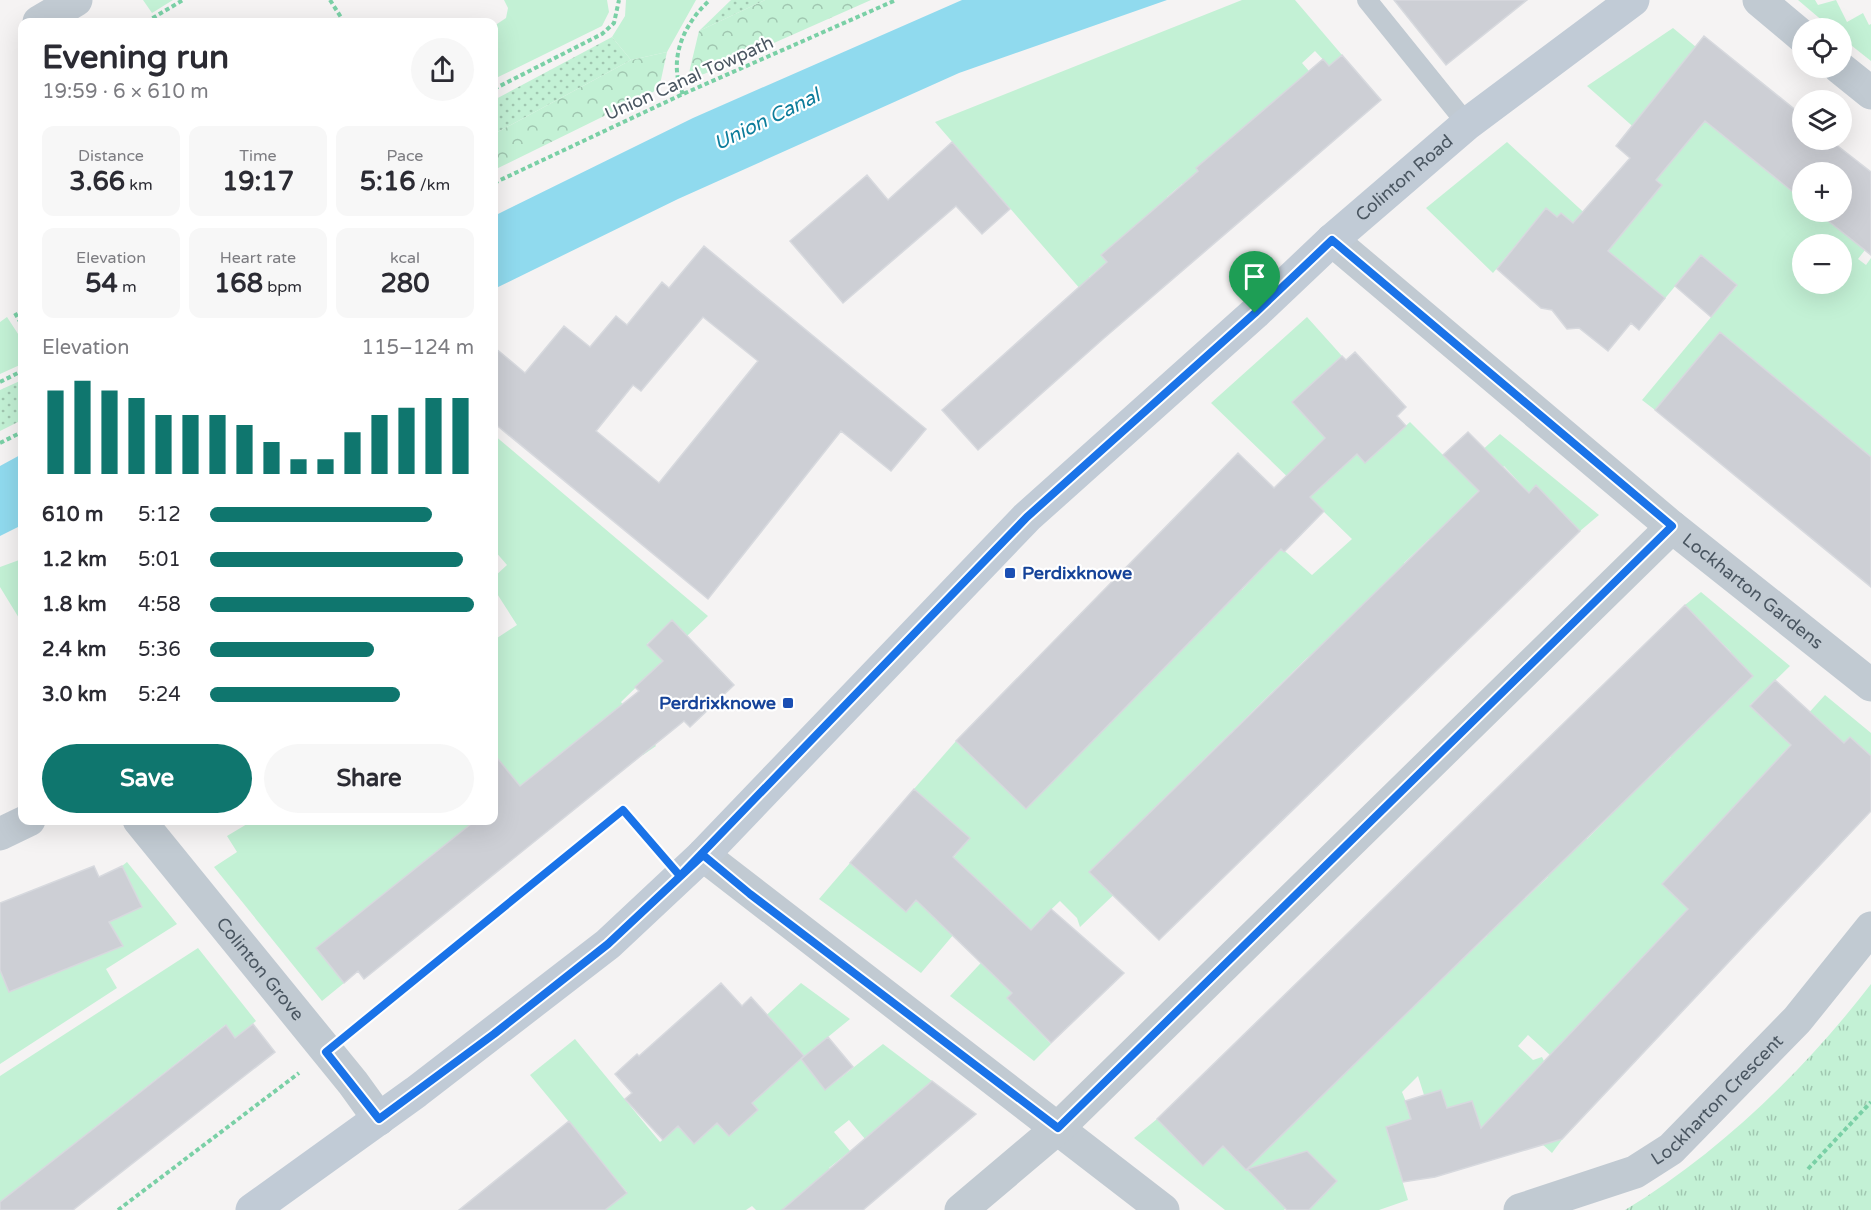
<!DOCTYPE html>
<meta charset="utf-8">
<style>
:root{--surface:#fff;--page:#f7f7f7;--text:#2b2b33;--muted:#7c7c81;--accent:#0f766e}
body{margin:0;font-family:"Varela Round",sans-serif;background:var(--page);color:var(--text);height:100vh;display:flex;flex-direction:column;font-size:22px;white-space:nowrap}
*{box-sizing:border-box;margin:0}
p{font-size:20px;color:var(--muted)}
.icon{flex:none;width:33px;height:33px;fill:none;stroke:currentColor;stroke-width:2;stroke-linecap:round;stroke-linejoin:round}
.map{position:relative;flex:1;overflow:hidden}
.side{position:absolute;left:18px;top:18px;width:480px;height:807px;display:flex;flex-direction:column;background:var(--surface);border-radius:12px;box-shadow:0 6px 24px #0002}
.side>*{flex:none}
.buttons{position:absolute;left:1792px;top:18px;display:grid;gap:12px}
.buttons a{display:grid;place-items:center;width:60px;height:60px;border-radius:50%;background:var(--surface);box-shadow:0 6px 24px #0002;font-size:30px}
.pin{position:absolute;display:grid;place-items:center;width:51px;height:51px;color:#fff;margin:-62px -26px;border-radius:50% 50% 50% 0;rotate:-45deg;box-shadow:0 0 6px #0007}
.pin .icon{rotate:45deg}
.round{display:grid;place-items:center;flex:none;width:63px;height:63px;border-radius:32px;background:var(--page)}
.overview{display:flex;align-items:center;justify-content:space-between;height:102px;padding:0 24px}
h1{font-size:33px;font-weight:700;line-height:45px}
.figures{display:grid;grid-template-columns:repeat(3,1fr);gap:9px;height:102px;padding:6px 24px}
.figures div{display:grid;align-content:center;border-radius:12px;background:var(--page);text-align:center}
.figures b{font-size:26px;font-weight:700}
.figures small{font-size:16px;font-weight:400}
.figures p{font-size:16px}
.chart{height:168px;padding:12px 24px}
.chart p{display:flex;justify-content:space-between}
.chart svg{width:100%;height:108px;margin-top:6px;stroke:var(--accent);stroke-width:6}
.cta{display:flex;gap:12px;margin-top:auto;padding:12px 24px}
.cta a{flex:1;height:69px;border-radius:36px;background:var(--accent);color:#fff;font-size:24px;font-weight:700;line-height:69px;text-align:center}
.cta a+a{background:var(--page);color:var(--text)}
ul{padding:0 24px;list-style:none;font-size:20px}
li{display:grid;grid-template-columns:96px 72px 1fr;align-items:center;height:45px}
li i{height:15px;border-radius:8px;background:var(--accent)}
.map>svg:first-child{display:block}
.grass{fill:url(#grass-dots)}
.forest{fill:url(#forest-crowns)}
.park{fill:url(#park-tufts)}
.garden{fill:#c3f1d5;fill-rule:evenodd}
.water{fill:#90daee}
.building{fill:#cdcfd5;stroke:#d7d9de;stroke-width:1.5;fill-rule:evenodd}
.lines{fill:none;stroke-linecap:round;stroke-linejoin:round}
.path{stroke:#7ad0a6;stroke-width:4;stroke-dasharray:4.5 3;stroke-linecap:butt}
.lane{stroke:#c1cad2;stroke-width:20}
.street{stroke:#c1cad2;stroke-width:33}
.secondary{stroke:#c1cbd6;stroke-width:33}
.route-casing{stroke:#fff;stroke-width:12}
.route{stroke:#1a73e8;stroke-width:8}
.transit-dot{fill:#1a4fb4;stroke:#fff;stroke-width:2}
.labels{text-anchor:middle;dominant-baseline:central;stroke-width:4.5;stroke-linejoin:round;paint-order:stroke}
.street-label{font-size:18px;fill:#4a5661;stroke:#fff}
.transit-label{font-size:18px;font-weight:bold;fill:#164399;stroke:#fff;text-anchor:start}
.water-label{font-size:20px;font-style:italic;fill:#0c7c9b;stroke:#fff}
</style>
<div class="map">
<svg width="1871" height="1210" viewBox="0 0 1871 1210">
<defs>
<pattern id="grass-dots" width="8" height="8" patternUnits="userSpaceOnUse" patternTransform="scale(1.5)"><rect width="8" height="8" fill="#c3f1d5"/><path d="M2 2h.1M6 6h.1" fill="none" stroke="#a0c6b0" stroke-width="1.8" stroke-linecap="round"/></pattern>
<pattern id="forest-crowns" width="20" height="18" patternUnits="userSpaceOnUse" patternTransform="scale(1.5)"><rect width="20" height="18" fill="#c3f1d5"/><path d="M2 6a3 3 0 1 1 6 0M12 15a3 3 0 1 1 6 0" fill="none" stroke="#a0c6b0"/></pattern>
<pattern id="park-tufts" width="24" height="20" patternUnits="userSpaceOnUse" patternTransform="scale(1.5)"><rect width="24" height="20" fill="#c3f1d5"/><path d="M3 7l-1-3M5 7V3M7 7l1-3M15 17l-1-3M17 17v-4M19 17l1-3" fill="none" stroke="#a0c6b0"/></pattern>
</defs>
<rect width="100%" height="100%" fill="#f5f3f3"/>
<!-- grass -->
<path class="grass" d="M731,0h34l-66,31z
M612,37l19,23 -137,74v-34z
M22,380v40l-22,11v-41z"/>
<!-- forest -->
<path class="forest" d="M765,0h106l-167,74 -16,3 11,-46z
M667,52l-8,37 -165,81v-36l137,-74z"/>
<!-- park -->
<path class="park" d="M1871,984v226h-246c93,-56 180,-140 246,-226z"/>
<!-- garden -->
<path class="garden" d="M143,0h30l-21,13z
M504,0h103l2,12 -7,14 -108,53v-53l12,-8 2,-10z
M626,0h70l-29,52 -36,8 -19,-23 13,-21z
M1242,0h53l47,55 -13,11 -14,-15 -13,12 13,15 -42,24 -58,50 4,13 -21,5 5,8 -15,13 -6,-7 -15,13 7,8 -55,35 -18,15 6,7 -18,15 37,42 -11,10 -180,-207z
M1798,0h17l3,5 18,-5 11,22 16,-9 6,12 2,-1v37l-29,-23v-10h-11z
M1673,28l23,19 9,74 98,79v12h14l48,38 -7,9 8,6 5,-7v210l-55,-12 21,-27 -26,-21 -113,-49 -43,51 -13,-10 95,-114 -36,-31 -39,47 -11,-9 3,-4 -93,-76 -4,4 -11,-9 -53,65 -67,-65 81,-66 108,99 47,-56 -23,-19 16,-20 -68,-60zM1803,244h39v40h-39z
M7,317l15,23v24l-22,10v-52z
M1307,317l35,39 -50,46 55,60 10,-8 8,9 45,-41 49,49 41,-37 99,81 -19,16 -44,-45 -7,7 -25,-27 -37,36 16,17 -40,34 -14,-14 -25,24 14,14 -111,81 -211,207 28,20 -44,42 -3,-9 -17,-17 -25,24 16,16 -22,35 -22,22 44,46 -17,17 -84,-65 57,-61 -17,-43 -33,-29h-8l21,-25 -56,-49 42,-48 69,67 201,-233 16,15 24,-26 -4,-33 50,44 40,-36 -141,-136z
M494,435l214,181 -21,20 -15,-16 -25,24 16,17 -42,41 35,44 -13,9 -33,-41 -90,72 -12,-14 -14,11v-143l23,-15 -23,-36v-12l13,-12 -13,-15z
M22,559v64l-22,-36v-20z
M1701,592l89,74 -40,39 36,33 39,-43 46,38v23l-21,-19 -21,21 -27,-25 -21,22 27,26 -258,274 -22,-20 -10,11 15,14 9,-3 2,4 -25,27 48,45 -15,20 -10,-9 -52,16 -18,-59 -29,9 1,-10 -3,-10 -17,5 -6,-19 -16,16 11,27 -27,8 22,73 -29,10h-70l28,-29 -12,-12 -41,41h-59l-91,-72 23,-19 46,47 22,-22 52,-4 23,-23 147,-172 15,15 25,-24 -16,-17 37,-36 17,16 23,-22 -16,-17 39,-38 16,17 23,-23 -17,-16 39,-37 16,16 23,-22 -16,-18 37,-38 17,18 24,-24 -24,-21 22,-22 -46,-47z
M252,821h224l-159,127 27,35 -22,18 -108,-134 23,-15 -10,-16z
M127,862l50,62 -71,45 11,19 -117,76v-94l9,22 47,-19 -32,-79 15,-6 59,39 43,-20 -19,-41z
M850,863l56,49 22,-25 37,34 -44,52 -102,-74z
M198,948l58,73 -21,17 -10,-13 -225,177v-126z
M801,983l49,36 -49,40 15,19 18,5 49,-39 49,37 -67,58 -16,-19 -15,12 16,19 -21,17 35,41 -49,-27 -33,28h-26l-4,-4 -6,4h-141l22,-18 -97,-117 45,-36 85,103 18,-16 39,-3 12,13 29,-26 -6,-7 19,-18 -13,-62z"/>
<!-- water -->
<path class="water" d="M962,0h205l-208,73 -281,126 -184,90v-73l199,-98z
M22,454v71l-22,11v-70z"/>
<!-- building -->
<path class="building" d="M1394,0h133l-81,65z
M1704,36l99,80v24h27l41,32v83l-54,-43h25v-40h-39v28l-98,-79 -49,59 6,5 -54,66 57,47 -26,32 -8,-7 -23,28 -29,-23 -12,1 -15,-19 -11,-2 -44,-39 49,-61 11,9 4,-4 12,10 57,-65 -14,-12z
M1342,55l39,45 -278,239 -125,111 -36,-40 165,-148 -6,-7 66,-57 31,-27 -2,-3 127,-109 6,7z
M952,142l58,67 -28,25 -26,-28 -113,97 -53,-62 77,-66 21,25z
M704,246l222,183 -35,42 -50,-40 -133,168 -214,-176v-76l31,26 39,-47 26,21 26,-31 11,9 35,-43 7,6zM703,317l55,44 -99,122 -63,-52 37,-46 8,6z
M1701,255l36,30 -26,32 -36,-31z
M1720,332l151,125v130l-216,-177z
M1355,352l51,55 -9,9 9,10 -41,37 -8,-9 -47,43 14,14 -40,41 -3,-3 -255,260 -70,-68 282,-288 36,35 51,-50 -33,-36 50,-46 4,4z
M1468,432l61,61 7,-8 44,46 -421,409 -70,-68 390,-381 -36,-36z
M1685,605l68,71 -507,494 -23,-24 -20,20 -46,-47z
M672,620l62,65 -44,42 -6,-6 -320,258 -6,-8 -14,12 -28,-35 160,-128h18v-66l26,32 119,-95 -4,-4 28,-26 -16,-16z
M1775,680l69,63 6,-6 21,19v55l-309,328 -127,38 -32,5 -17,-55 25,-8 -6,-18 36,-11 6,18 25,-7 9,27 207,-219 -26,-25 129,-139 -41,-39z
M914,789l56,49 -17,19 78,73 20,-21 73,64 -73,70 -44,-45 5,-5 -96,-93 -10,12 -56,-49z
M94,866l5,11 23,-11 20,41 -33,15 14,24 -114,46 -9,-22v-67z
M721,983l21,23 9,-9 53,59 -52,47 6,7 -29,26 -12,-13 -23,21 -16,-18 -15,14 -38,-41 7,-6 -17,-19 22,-20 2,2z
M253,1024l22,28 -202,158h-73v-8l226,-177 9,13z
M828,1037l25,30 -28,23 -24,-31z
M932,1081l44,33 -113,96h-81z
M569,1121l58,72 -22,17h-146z
M1307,1151l30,30 -28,29h-22l-40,-41z"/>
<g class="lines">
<!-- path -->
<path class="path" d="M330,0l14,22
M146,22l37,-22
M494,89l108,-55 12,-11 5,-23
M683,94c-16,-34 1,-71 27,-94
M494,183l189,-89 213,-94
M15,313l7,12
M0,382l22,-11
M0,443l22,-11
M354,1029l269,-219 33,39
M1808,1169l63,-67
M118,1210l181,-137"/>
<!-- lane -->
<path class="lane" d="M1367,0l100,124"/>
<!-- street -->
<g class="street">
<path d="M1759,0l44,37"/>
<path d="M39,22l37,-22"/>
<path d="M1840,68l31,25"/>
<path id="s1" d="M1332,240l340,287 199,158"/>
<path id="s2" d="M139,820l214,263 26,36"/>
<path d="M0,834l29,-14"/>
<path d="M703,855l460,355"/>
<path d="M961,1210l97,-82 614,-601"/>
<path id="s3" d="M1520,1210l115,-38 36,-23 126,-129 74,-92"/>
</g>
<!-- secondary -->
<path class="secondary" id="s4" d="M252,1210l164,-118 192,-148 95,-89 324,-338 228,-204 77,-73 135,-116 166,-124"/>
</g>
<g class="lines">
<defs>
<path id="route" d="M1255,313l-228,204 -347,359 -57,-66 -297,242 53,67 115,-85 114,-90 95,-89 47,39 308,234 614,-602 -340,-286 -77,73"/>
</defs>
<!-- route casing -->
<use href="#route" class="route-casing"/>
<!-- route -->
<use href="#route" class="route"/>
</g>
<!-- markers -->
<g class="transit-dot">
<rect x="1004" y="567" width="12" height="12" rx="3"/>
<rect x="782" y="697" width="12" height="12" rx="3"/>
</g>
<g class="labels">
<!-- street labels -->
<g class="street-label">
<text transform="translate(689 78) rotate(-24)">Union Canal Towpath</text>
<text stroke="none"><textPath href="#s4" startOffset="1550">Colinton Road</textPath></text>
<text stroke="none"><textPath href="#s1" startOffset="548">Lockharton Gardens</textPath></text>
<text stroke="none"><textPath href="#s2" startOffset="192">Colinton Grove</textPath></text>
<text stroke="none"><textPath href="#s3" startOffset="231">Lockharton Crescent</textPath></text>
</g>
<!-- transit labels -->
<g class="transit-label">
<text x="1022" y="573">Perdixknowe</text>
<text x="776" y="703" text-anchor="end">Perdrixknowe</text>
</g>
<!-- water labels -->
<g class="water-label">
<text transform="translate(767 120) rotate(-26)">Union Canal</text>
</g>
</g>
</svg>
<div class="buttons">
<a><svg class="icon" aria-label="locate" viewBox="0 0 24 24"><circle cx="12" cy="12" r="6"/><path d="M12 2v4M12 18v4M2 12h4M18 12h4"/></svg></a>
<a><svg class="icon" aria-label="layers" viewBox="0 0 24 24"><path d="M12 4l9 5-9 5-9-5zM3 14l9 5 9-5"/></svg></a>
<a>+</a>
<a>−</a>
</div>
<div class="pin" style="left:1255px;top:313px;background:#1e9e55"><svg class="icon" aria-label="arrive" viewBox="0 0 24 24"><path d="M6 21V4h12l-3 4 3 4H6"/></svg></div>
<section class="side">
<div class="overview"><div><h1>Evening run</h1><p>19:59 · 6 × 610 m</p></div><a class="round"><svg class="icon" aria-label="share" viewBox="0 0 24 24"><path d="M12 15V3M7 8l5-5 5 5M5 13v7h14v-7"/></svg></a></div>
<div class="figures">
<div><p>Distance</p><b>3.66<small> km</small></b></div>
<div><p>Time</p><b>19:17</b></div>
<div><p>Pace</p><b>5:16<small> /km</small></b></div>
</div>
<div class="figures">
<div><p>Elevation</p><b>54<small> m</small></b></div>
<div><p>Heart rate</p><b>168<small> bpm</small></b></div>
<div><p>kcal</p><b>280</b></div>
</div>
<div class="chart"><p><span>Elevation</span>115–124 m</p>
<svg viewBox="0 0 160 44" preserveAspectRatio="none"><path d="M5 44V10M15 44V6M25 44V10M35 44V13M45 44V20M55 44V20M65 44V20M75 44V24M85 44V31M95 44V38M105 44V38M115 44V27M125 44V20M135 44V17M145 44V13M155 44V13"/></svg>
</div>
<ul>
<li><b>610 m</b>5:12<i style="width:84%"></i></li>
<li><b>1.2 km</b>5:01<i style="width:96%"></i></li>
<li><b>1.8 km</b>4:58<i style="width:100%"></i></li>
<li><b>2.4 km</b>5:36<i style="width:62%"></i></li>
<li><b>3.0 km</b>5:24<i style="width:72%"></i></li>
</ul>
<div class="cta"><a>Save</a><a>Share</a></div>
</section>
</div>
